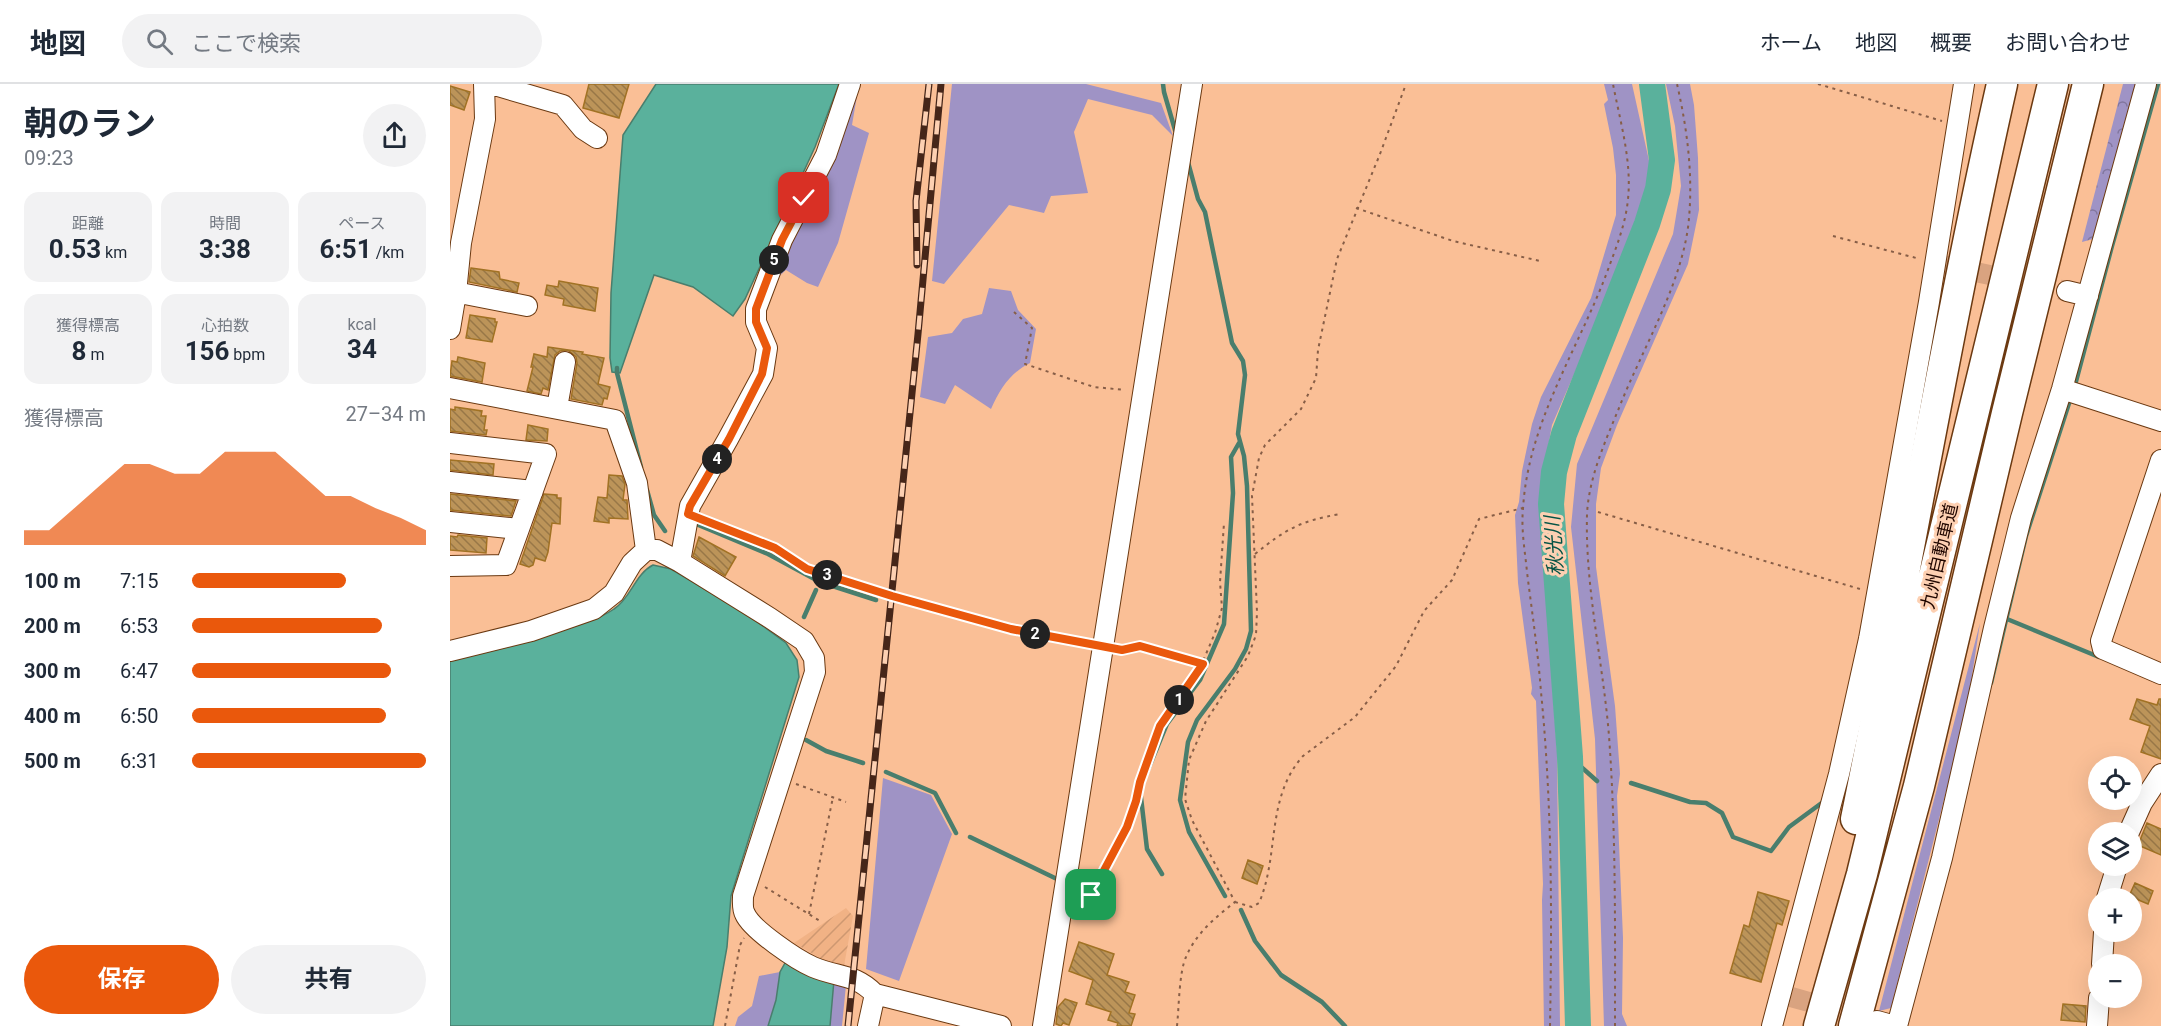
<!DOCTYPE html>
<html lang="ja">
<meta charset="utf-8">
<style>
:root{--surface:#fff;--page:#f2f2f3;--text:#1f2937;--muted:#747a83;--line:#e0e1e3;--accent:#ea580c}
body{margin:0;font-family:Roboto,"Noto Sans JP",sans-serif;background:var(--page);color:var(--text);height:100vh;display:flex;flex-direction:column;font-size:22px;white-space:nowrap}
*{box-sizing:border-box;margin:0}
p{font-size:20px;color:var(--muted)}
.icon{flex:none;width:33px;height:33px;fill:none;stroke:currentColor;stroke-width:2;stroke-linecap:round;stroke-linejoin:round}
.map{position:relative;flex:1;overflow:hidden}
.drawer{display:flex;flex-direction:column;background:var(--surface);width:450px}
.drawer>*{flex:none}
.buttons{position:absolute;left:1638px;top:672px;display:grid;gap:12px}
.buttons a{display:grid;place-items:center;width:54px;height:54px;border-radius:50%;background:var(--surface);box-shadow:0 6px 24px #0002;font-size:30px}
.pin{position:absolute;display:grid;place-items:center;width:51px;height:51px;color:#fff;margin:-26px;border-radius:12px;box-shadow:0 3px 9px #0006}
.km{position:absolute;width:30px;height:30px;margin:-15px;border-radius:50%;background:#222;color:#fff;font-size:16px;line-height:30px;text-align:center}
.round{display:grid;place-items:center;flex:none;width:63px;height:63px;border-radius:32px;background:var(--page)}
.head{display:flex;align-items:center;justify-content:space-between;height:102px;padding:0 24px}
h1{font-size:33px;font-weight:700;line-height:45px}
.stats{display:grid;grid-template-columns:repeat(3,1fr);gap:9px;height:102px;padding:6px 24px}
.stats div{display:grid;align-content:center;border-radius:15px;background:var(--page);text-align:center}
.stats b{font-size:26px;font-weight:700}
.stats small{font-size:16px;font-weight:400}
.stats p{font-size:16px}
.chart{height:168px;padding:12px 24px}
.chart p{display:flex;justify-content:space-between}
.chart svg{width:100%;height:108px;margin-top:6px;fill:var(--accent);opacity:.7}
.action{display:flex;gap:12px;margin-top:auto;padding:12px 24px}
.action a{flex:1;height:69px;border-radius:36px;background:var(--accent);color:#fff;font-size:24px;font-weight:700;line-height:69px;text-align:center}
.action a+a{background:var(--page);color:var(--text)}
ul{padding:0 24px;list-style:none;font-size:20px}
li{display:grid;grid-template-columns:96px 72px 1fr;align-items:center;height:45px}
li i{height:15px;border-radius:8px;background:var(--accent)}
header{display:flex;align-items:center;gap:36px;box-sizing:border-box;height:84px;padding:0 30px;background:var(--surface);border-bottom:2px solid var(--line)}
header strong{font-size:28px}
nav{display:flex;gap:33px;margin-inline-start:auto;font-size:21px}
.search{width:420px;height:54px;background:var(--page);display:flex;align-items:center;gap:15px;box-sizing:border-box;padding:0 21px;border-radius:33px;color:var(--muted);font-size:22px}
main{display:flex;flex:1;min-height:0}
.map>svg:first-child{display:block}
.industrial{fill:url(#industrial-furrows)}
.grass{fill:#9f93c5}
.forest{fill:url(#forest-crowns)}
.water{fill:#5ab19c;stroke:#497e6d;stroke-width:1.5}
.lines{fill:none;stroke-linecap:round;stroke-linejoin:round}
.stream{stroke:#497e6d;stroke-width:4.5}
.river{stroke:#5ab19c;stroke-width:26}
.building{fill:url(#building-back-hatch);stroke:#a17224;stroke-width:1.5}
.minor-tunnel{stroke:#d9a380;stroke-width:20;stroke-dasharray:20 10;stroke-linecap:butt}
.minor-casing{stroke:#6b3911;stroke-width:22}
.highway-casing{stroke:#6b3911;stroke-width:33}
.path{stroke:#875e47;stroke-width:2;stroke-dasharray:3 4.5;stroke-linecap:butt}
.minor{stroke:#fff;stroke-width:20}
.highway{stroke:#fff;stroke-width:30}
.rail-casing{stroke:#462619;stroke-width:7}
.rail{stroke:#fdd0b2;stroke-width:4.5;stroke-dasharray:14;stroke-linecap:butt}
.route-casing{stroke:#fff;stroke-width:12}
.route{stroke:#ea580c;stroke-width:8}
.labels{text-anchor:middle;dominant-baseline:central;stroke-width:6;stroke-linejoin:round;paint-order:stroke}
.street-label{font-size:18px;fill:#210700;stroke:#fdd0b2}
.water-label{font-size:20px;font-style:italic;fill:#055345;stroke:#fdd0b2}
</style>
<header>
<strong>地図</strong>
<div class="search"><svg class="icon" aria-label="search" viewBox="0 0 24 24"><circle cx="10" cy="10" r="6"/><path d="M15 15l6 6"/></svg>ここで検索</div>
<nav><a>ホーム</a><a>地図</a><a>概要</a><a>お問い合わせ</a></nav>
</header>
<main>
<section class="drawer">
<div class="head"><div><h1>朝のラン</h1><p>09:23</p></div><a class="round"><svg class="icon" aria-label="share" viewBox="0 0 24 24"><path d="M12 15V3M7 8l5-5 5 5M5 13v7h14v-7"/></svg></a></div>
<div class="stats">
<div><p>距離</p><b>0.53<small> km</small></b></div>
<div><p>時間</p><b>3:38</b></div>
<div><p>ペース</p><b>6:51<small> /km</small></b></div>
</div>
<div class="stats">
<div><p>獲得標高</p><b>8<small> m</small></b></div>
<div><p>心拍数</p><b>156<small> bpm</small></b></div>
<div><p>kcal</p><b>34</b></div>
</div>
<div class="chart"><p><span>獲得標高</span>27–34 m</p>
<svg viewBox="0 0 160 44" preserveAspectRatio="none"><path d="M0 44V38L10 38L20 29L30 20L40 11L50 11L60 15L70 15L80 6L90 6L100 6L110 15L120 24L130 24L140 29L150 33L160 38V44z"/></svg>
</div>
<ul>
<li><b>100 m</b>7:15<i style="width:66%"></i></li>
<li><b>200 m</b>6:53<i style="width:81%"></i></li>
<li><b>300 m</b>6:47<i style="width:85%"></i></li>
<li><b>400 m</b>6:50<i style="width:83%"></i></li>
<li><b>500 m</b>6:31<i style="width:100%"></i></li>
</ul>
<div class="action"><a>保存</a><a>共有</a></div>
</section>
<div class="map">
<svg width="1711" height="942" viewBox="0 0 1711 942">
<defs>
<pattern id="industrial-furrows" width="10" height="10" patternUnits="userSpaceOnUse" patternTransform="scale(1.5)"><rect width="10" height="10" fill="#f1b285"/><path d="M-1 1l2-2M0 10L10 0M9 11l2-2" fill="none" stroke="#ce9871"/></pattern>
<pattern id="forest-crowns" width="20" height="18" patternUnits="userSpaceOnUse" patternTransform="scale(1.5)"><rect width="20" height="18" fill="#9f93c5"/><path d="M2 6a3 3 0 1 1 6 0M12 15a3 3 0 1 1 6 0" fill="none" stroke="#81769e"/></pattern>
<pattern id="building-back-hatch" width="6" height="6" patternUnits="userSpaceOnUse" patternTransform="scale(1.5)"><rect width="6" height="6" fill="#bc9459"/><path d="M-1 5l2 2M0 0l6 6M5-1l2 2" fill="none" stroke="#987747"/></pattern>
</defs>
<rect width="100%" height="100%" fill="#fabf96"/>
<!-- industrial -->
<path class="industrial" d="M396,824l7,8 -9,50 -17,-4 -33,-19z"/>
<!-- grass -->
<path class="grass" d="M409,0l-7,41 17,8 -31,110 -20,44 -11,-4 -21,-13 -13,12z
M502,0h134l75,19 12,33 -21,-21 -64,-16 -14,33 14,61 -37,3 -7,17 -35,-8 -65,79 -12,-3z
M1154,0h28l18,81 -9,55 -89,205 -13,73 18,253 3,275h-16l-2,-126 1,-16 -7,-183 -5,-7 1,-6 -14,-105 -3,-68 4,-13 3,-31 10,-47 9,-27 50,-99 25,-83v-40l-3,-27 -9,-44 4,-4z
M1216,0h24l4,21 4,53 1,52 -11,54 -71,161 -16,43 -5,36v63l19,139 5,68 -3,22 6,142 -1,76 5,12h-23l-9,-287 -24,-212 6,-63 96,-230 8,-48 -6,-60z
M539,204l22,3 7,19 18,19 -6,34c-20,10 -30,26 -39,46l-36,-24 -10,19 -25,-7 8,-60 24,-4 11,-14 19,-5z
M1530,539l-13,86 -76,299 -12,3z
M433,694l48,17 21,39 -53,147 -33,-12z
M330,888l-4,28 -8,26h-33l3,-9 14,-11 7,-30z
M384,896l12,5 -4,41h-12z"/>
<!-- forest -->
<path class="forest" d="M1673,0h13l-43,155 -11,3z"/>
<!-- water -->
<path class="water" d="M206,0h183l-24,63 -70,152 -12,17 -40,-29 -39,-12 -34,98 -8,-1 -2,-14 1,-65 12,-158z
M203,481l18,4 74,44 41,30 11,17 2,17 -68,219 -4,51 -14,79h-263v-367c36,-8 72,-17 108,-28 18,-5 40,-11 56,-22 17,-11 21,-35 39,-44z
M340,876l44,20 -4,46h-62l8,-26 4,-28 5,-9z"/>
<g class="lines">
<!-- stream -->
<path class="stream" d="M713,0l1,8 11,38
M738,78l10,37 7,13 27,131 11,18 2,14 -7,59 6,22 3,30 4,145 -5,18 -11,20 -38,51 -9,22 -8,58 9,32 36,64
M167,284v5l24,94
M1624,305l38,-143 46,-162
M197,406l7,25 11,16
M246,440l72,30 52,28 56,18
M354,533l12,-27
M1557,535l92,38
M1541,599l35,-147 45,-139
M356,656l20,11 37,12
M1120,673l27,24
M436,688l49,21 21,40
M1181,699l59,19 16,1 16,10 11,24 38,14 18,-24 34,-25
M520,753l89,43
M712,790l-15,-25 -7,-60 27,-65 33,-44 24,-56 9,-131 -2,-36 8,-14
M791,826l14,31 26,34 41,27 23,24"/>
<!-- river -->
<path class="river" d="M1128,942l-8,-269 -19,-253 3,-32 10,-38 83,-210 11,-35 4,-29 -10,-76"/>
</g>
<!-- building -->
<path class="building" d="M139,0h40l-10,34 -36,-10z
M0,2l20,6 -6,18 -14,-5z
M21,184l28,4 1,7 19,4 -2,9 -48,-10z
M109,197l39,7 -3,23 -32,-6 1,-6 -19,-4 2,-10 11,2z
M20,231l25,4v3h2l-5,20 -26,-4z
M98,263l35,5 -1,2 22,4 -6,26 12,3 -3,12 -3,-1 -2,7 -31,-6 6,-36 -1,-6 -8,-7 -8,1 -5,4 -7,35 -5,-2 -2,6 -14,-3 6,-24h-2l3,-13 13,3z
M8,273l27,6 -3,19 -32,-6 2,-15 5,1z
M5,323l27,4 -1,5h5l-2,14h3l-1,5 -36,-4v-22l5,1z
M78,341l20,4 -1,12 -21,-1z
M0,376l44,4 -1,11 -43,-5z
M159,391l13,1 3,8 -2,16h4l1,19 -19,-1v5l-15,-2 4,-24 9,1z
M0,410l66,7 -5,15 -61,-6z
M94,410l13,1v3h4l-1,26 -8,-1 -4,29 -3,9 -10,-3 -2,7 -4,2 -9,-3z
M8,451l29,3 -1,15 -36,-3v-14l7,1z
M249,453l37,20 -11,19 -32,-20z
M1687,615l20,6 2,-6h2v60l-20,-7 9,-26 -20,-7z
M1697,739l14,6v26l-23,-10z
M798,776l15,6 -6,18 -15,-6z
M1685,799l18,8 -5,13 -19,-8z
M1308,808l31,9 -7,24 -5,-2 -16,59 -31,-9 14,-48 5,2z
M629,858l35,12 -7,21 22,7 -4,10 10,3 -6,18 6,1 -4,12h-14l1,-3 -10,-3 3,-8 -25,-8 7,-24 -24,-9z
M615,915l12,4 -8,22 -6,-2 -2,3 -5,-2 2,-17z
M1613,920l23,2 -1,16 -24,-2z"/>
<g class="lines">
<!-- minor-tunnel -->
<path class="minor-tunnel" d="M1492,181l125,26
M1341,913l75,21"/>
<defs>
<path id="minor" d="M41,0l72,21 20,24 14,9
M0,207l77,15
M1617,207l21,5
M0,245l6,-36 5,-50 24,-124 -1,-35
M0,304l165,32 22,63 9,67
M1612,305l99,32
M107,324l8,-46
M0,359l96,11 -40,111 -56,1
M1711,376l-60,181 2,8 58,25
M0,398l83,9
M0,438l69,7
M230,478l10,-56 38,-67 35,-65 4,-26 -11,-26v-13l26,-69 44,-85 24,-71
M0,567l81,-20 63,-22 20,-16 18,-30 14,-13h11l23,12 90,56 34,23 10,17 1,14 -72,224c0,6 -1,13 2,18 7,16 52,46 68,53 26,11 41,6 62,27l126,32
M1679,748l13,-29 19,-29
M1657,814l10,-32
M1652,880l2,-32
M1427,937l18,5
M418,942l7,-32
M593,942l149,-942
M1322,942l67,-252 30,-135 60,-337 35,-218
M1447,942l45,-168 52,-230 27,-110 41,-129 84,-305
M1647,942l2,-28"/>
<path id="highway" d="M1406,735c50,-244 91,-491 146,-735
M1369,942l43,-152 191,-790
M1404,942l65,-240 88,-373 81,-329"/>
</defs>
<!-- minor casing -->
<use href="#minor" class="minor-casing"/>
<!-- highway casing -->
<use href="#highway" class="highway-casing"/>
<!-- path -->
<path class="path" d="M1368,0l124,37
M906,124l97,33 87,20
M1383,152l87,23
M564,228l18,16 -7,36 69,23 31,3
M1148,428l262,77
M253,436l72,28 32,21 85,27 119,33 76,15
M805,470c31,-25 45,-33 85,-40
M669,566l21,-4 63,18
M346,700l50,18
M315,803l55,34
M641,811l36,-68 9,-26 4,-19 20,-56 37,-51 18,-42 7,-25 -2,-26 4,-59
M785,818l17,5 7,-4c21,-49 6,-104 44,-147l52,-39 41,-51 28,-55 28,-31 27,-61 44,-11
M359,830l24,-117
M275,942l15,-81 4,-7
M727,942c2,-18 2,-54 9,-69 10,-24 30,-40 49,-55l-43,-82 -7,-21 4,-39 17,-39 42,-65 8,-21 1,-23 -5,-116 7,-38 6,-13 36,-36 15,-31 2,-28 19,-91 43,-105 26,-70
M1100,942c2,-111 2,-223 -9,-334 -3,-40 -9,-80 -14,-120 -2,-21 -6,-42 -4,-63 5,-89 58,-163 87,-245 8,-21 16,-43 18,-65 4,-38 -8,-78 -15,-115
M1165,942c0,-96 1,-194 -6,-290 -6,-74 -24,-148 -22,-222 2,-37 18,-72 32,-106 23,-59 65,-127 70,-190 4,-45 -2,-90 -12,-134"/>
<!-- minor -->
<use href="#minor" class="minor"/>
<!-- highway -->
<use href="#highway" class="highway"/>
<defs>
<path id="rail" d="M467,181l-1,-64 13,-117
M398,942l70,-692 23,-250"/>
</defs>
<!-- rail casing -->
<use href="#rail" class="rail-casing"/>
<!-- rail -->
<use href="#rail" class="rail"/>
</g>
<g class="lines">
<defs>
<path id="route" d="M354,114l-22,42 -26,69v13l11,26 -5,26 -33,65 -39,67 -2,8 87,34 32,21 85,27 119,33 111,21 18,-4 63,18 -43,62 -20,56 -4,19 -9,26 -36,68"/>
</defs>
<!-- route casing -->
<use href="#route" class="route-casing"/>
<!-- route -->
<use href="#route" class="route"/>
</g>
<g class="labels">
<!-- street labels -->
<g class="street-label">
<text transform="translate(1489 472) rotate(-77)">九州自動車道</text>
</g>
<!-- water labels -->
<g class="water-label">
<text transform="translate(1104 462) rotate(-94)">秋光川</text>
</g>
</g>
</svg>
<div class="buttons">
<a><svg class="icon" aria-label="locate" viewBox="0 0 24 24"><circle cx="12" cy="12" r="6"/><path d="M12 2v4M12 18v4M2 12h4M18 12h4"/></svg></a>
<a><svg class="icon" aria-label="layers" viewBox="0 0 24 24"><path d="M12 4l9 5-9 5-9-5zM3 14l9 5 9-5"/></svg></a>
<a>+</a>
<a>−</a>
</div>
<div class="pin" style="left:641px;top:811px;background:#1e9e55"><svg class="icon" aria-label="arrive" viewBox="0 0 24 24"><path d="M6 21V4h12l-3 4 3 4H6"/></svg></div>
<div class="pin" style="left:354px;top:114px;background:#d93025"><svg class="icon" aria-label="check" viewBox="0 0 24 24"><path d="M5 12l5 5 9-10"/></svg></div>
<b class="km" style="left:729px;top:616px">1</b>
<b class="km" style="left:585px;top:550px">2</b>
<b class="km" style="left:377px;top:491px">3</b>
<b class="km" style="left:267px;top:375px">4</b>
<b class="km" style="left:324px;top:176px">5</b>
</div>
</main>
